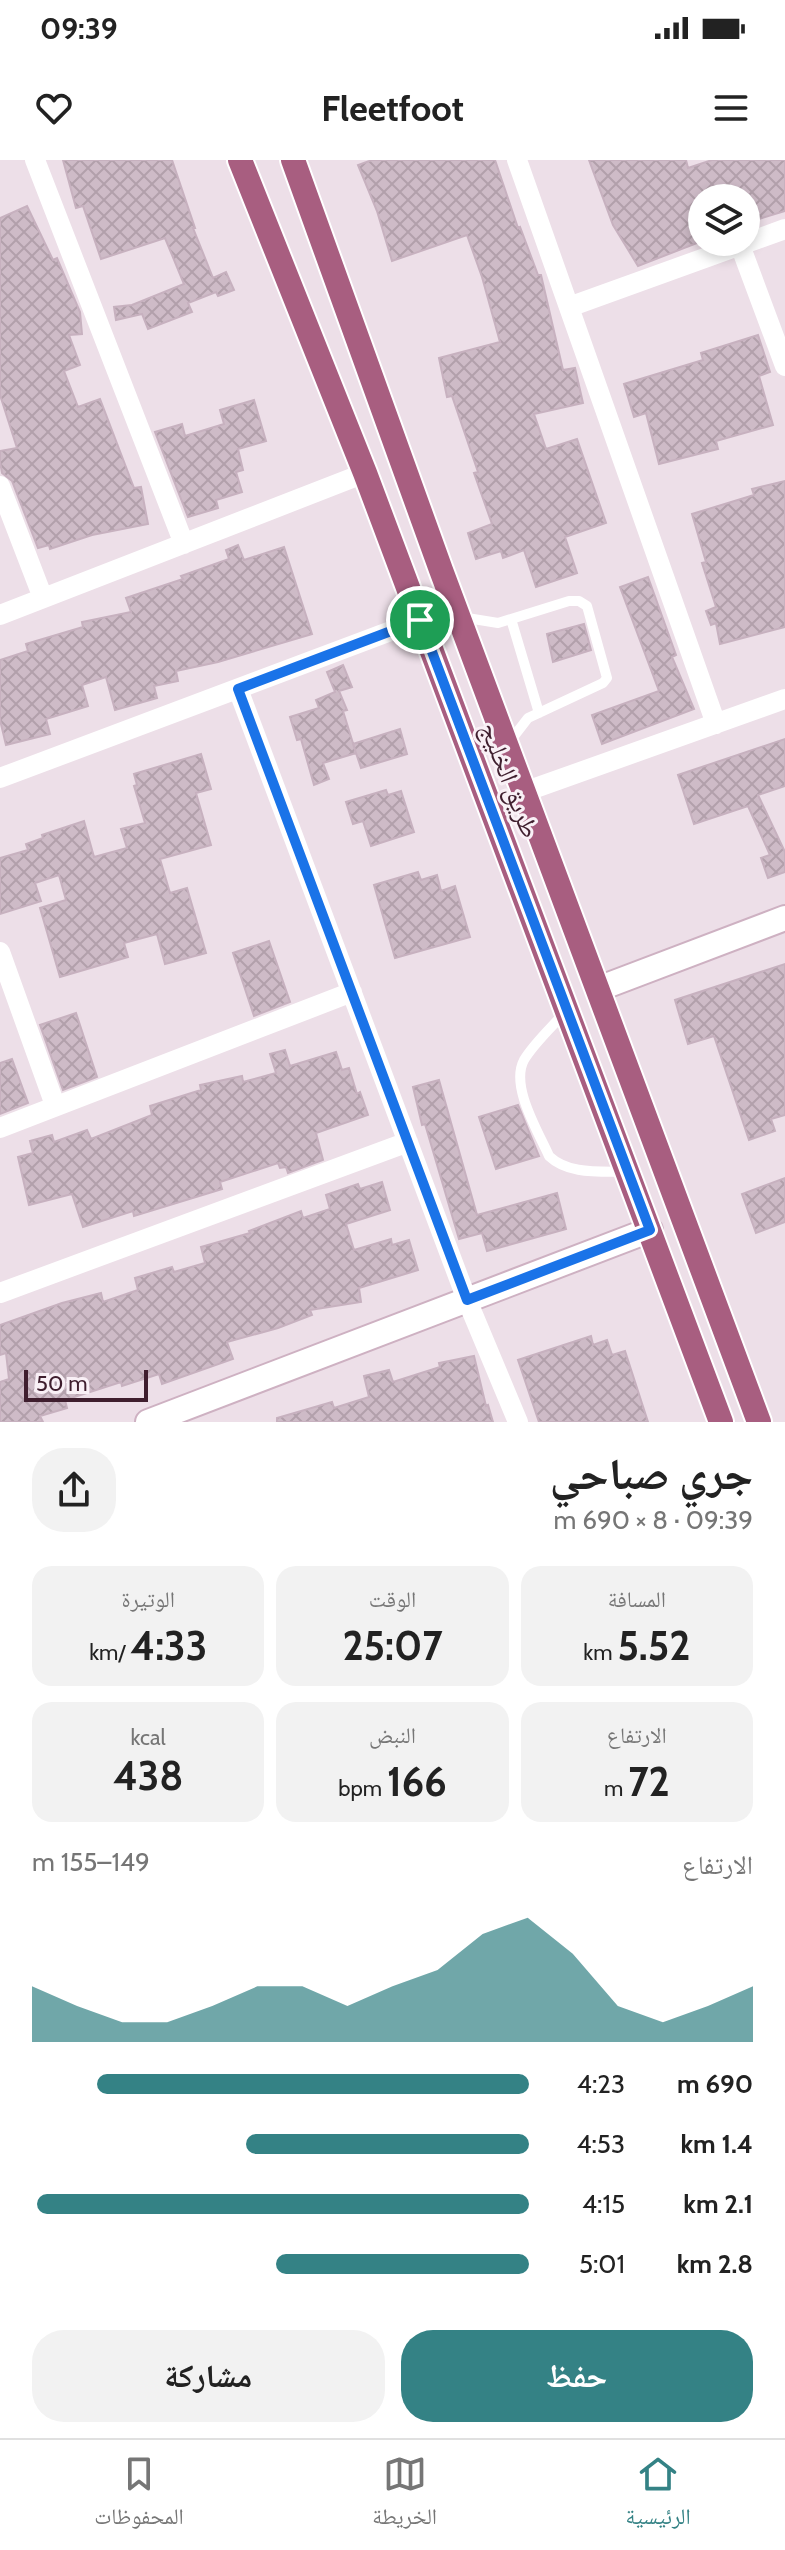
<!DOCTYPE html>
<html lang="ar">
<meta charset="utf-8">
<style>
:root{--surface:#fff;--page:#f2f2f2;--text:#222;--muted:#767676;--line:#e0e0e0;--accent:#348285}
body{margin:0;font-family:Cabin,"Noto Naskh Arabic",sans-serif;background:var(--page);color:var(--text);direction:rtl;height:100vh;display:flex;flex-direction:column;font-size:30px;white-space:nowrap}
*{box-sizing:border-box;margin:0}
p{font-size:26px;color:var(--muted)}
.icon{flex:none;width:44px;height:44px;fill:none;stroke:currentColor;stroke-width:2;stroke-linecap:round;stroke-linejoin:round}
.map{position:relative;height:1262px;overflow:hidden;direction:ltr}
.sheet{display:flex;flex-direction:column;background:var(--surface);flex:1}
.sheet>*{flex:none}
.tools{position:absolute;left:688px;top:24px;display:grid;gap:16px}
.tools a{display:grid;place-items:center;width:72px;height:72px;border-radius:50%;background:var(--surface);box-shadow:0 4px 12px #0003;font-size:40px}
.scale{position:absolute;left:24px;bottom:20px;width:124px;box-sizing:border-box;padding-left:8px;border:4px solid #3f1e2e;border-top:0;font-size:22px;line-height:28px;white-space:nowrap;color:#3f1e2e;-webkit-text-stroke:6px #f9f0f6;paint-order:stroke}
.pin{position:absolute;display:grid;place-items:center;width:68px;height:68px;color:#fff;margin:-34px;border:4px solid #fff;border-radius:50%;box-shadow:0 2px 8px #0007}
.round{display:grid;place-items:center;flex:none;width:84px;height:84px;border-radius:32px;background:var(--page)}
.head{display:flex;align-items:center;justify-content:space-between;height:136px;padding:0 32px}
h1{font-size:44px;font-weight:700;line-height:60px}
.figures{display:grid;grid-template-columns:repeat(3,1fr);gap:12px;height:136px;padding:8px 32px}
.figures div{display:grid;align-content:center;border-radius:20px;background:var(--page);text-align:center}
.figures b{font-size:40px;font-weight:700}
.figures small{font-size:22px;font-weight:400}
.figures p{font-size:22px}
.chart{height:224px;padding:16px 32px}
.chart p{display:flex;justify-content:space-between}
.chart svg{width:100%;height:144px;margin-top:8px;fill:var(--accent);opacity:.7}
.button{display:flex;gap:16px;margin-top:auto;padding:16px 32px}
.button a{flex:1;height:92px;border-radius:32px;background:var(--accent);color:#fff;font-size:32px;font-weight:700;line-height:92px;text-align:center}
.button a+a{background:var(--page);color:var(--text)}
ul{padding:0 32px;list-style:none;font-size:26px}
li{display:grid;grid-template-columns:128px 96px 1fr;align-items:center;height:60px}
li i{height:20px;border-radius:10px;background:var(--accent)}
.status{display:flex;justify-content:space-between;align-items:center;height:56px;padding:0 40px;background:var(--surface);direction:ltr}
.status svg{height:22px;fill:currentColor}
header{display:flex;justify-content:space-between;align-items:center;height:104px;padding:0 32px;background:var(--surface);font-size:36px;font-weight:700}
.tabs{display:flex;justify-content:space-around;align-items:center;height:112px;border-top:2px solid var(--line);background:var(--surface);font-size:22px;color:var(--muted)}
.tabs a{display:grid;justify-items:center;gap:4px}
.tabs .on{color:var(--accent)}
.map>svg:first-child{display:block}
.building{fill:url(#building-cross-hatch);stroke:#c7b1bf;stroke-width:2}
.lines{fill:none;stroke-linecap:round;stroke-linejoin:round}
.secondary-casing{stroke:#ceb1c2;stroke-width:28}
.primary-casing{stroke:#fff;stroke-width:28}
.lane{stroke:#fff;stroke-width:10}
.street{stroke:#fff;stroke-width:20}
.secondary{stroke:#fff;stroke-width:24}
.primary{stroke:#a85e80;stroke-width:24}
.route-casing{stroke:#fff;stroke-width:16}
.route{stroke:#1a73e8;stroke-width:10}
.labels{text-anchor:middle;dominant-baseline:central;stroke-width:6;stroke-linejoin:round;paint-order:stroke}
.street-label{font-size:26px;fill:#3f1e2e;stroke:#f9f0f6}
</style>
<div class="status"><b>09:39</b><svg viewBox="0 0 49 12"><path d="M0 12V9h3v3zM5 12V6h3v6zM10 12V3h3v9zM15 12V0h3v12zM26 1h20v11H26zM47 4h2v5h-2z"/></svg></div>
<header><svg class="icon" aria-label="menu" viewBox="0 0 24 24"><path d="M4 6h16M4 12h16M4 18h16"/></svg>Fleetfoot<svg class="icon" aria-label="heart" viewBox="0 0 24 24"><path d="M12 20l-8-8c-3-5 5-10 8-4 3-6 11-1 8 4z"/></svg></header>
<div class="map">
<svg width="785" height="1262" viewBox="0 0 785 1262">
<defs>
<pattern id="building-cross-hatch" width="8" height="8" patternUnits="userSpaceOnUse" patternTransform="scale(2)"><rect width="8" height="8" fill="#cebbc7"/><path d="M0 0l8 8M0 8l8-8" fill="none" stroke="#b2a0ab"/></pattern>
</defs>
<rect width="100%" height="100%" fill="#eddfe8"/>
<!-- building -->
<path class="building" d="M63,0h109l23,68h-2l20,50 13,-6 8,18 -16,6 -2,-4 -28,11 4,9 -44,17 -6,-15 -26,6 -2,-13 18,-2 52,-21 -19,-46 -64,21 -18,-53 -7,2z
M372,0h123l23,68 2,-1 18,48h3l22,95 12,-2 8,35 -49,11 12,35 31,-10 29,84 -41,14 12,36 -41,14 -12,-37 -21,8 -2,-7 -25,8 -8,-26 24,-9 -18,-51 4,-1 -26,-76 -5,1 -8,-39 61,-16 -18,-65 -15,-42 -75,26 -15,-50 -19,-46z
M589,0h97l2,8 24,-8h73v51l-39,12v-25h-44v43l-64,25 -25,-41z
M27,46l26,54 4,-2 23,54 2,22 -13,1 11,30 -16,6 14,36 22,-8 34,89 7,-1 7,37 -56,11 -42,14 -1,-4 -11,3 -26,-67 -10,-8 -2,-11v-11l17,-3 -17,-53v-177z
M758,175l12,37 -11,4 14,49 -57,16 2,8 -59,15 -13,-51 -12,4 -10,-33 79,-24 -2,-7z
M254,240l12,41 -28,8 5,21 -7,2 6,20 -26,8 2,8 -30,9 -33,-85 27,-8 3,12 39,-12 -4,-14z
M785,321v146l-65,17 -4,-21 -5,2 -5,-14 10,-4 -14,-44 4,-1 -14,-48 62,-19 -2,-6z
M238,385l6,15 40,-13 28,87 -94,28 -42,9 2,10 -24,5 3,12 -42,12 -9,-33 -24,8 6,21 -42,13 4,15 -44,11 -6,-25v-60l28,-9 -2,-7 57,-17 -1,-5 49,-10 -5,-14 57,-19 -2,-3 48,-17 -3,-9z
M648,417l28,78 -4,2 22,52 -92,35 -10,-29 67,-24 -39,-104z
M584,464l7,26 -38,12 -6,-28z
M343,505l9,22 -13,4 8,19 -4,1 13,42 -33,10 6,16 -15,6 -13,-46 -4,1 -7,-23 29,-9 -3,-8 19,-8 -8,-20z
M400,569l7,25 -46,14 -8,-24z
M785,579v47l-27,9 27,57v20l-17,6 -7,-20 9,-3 -22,-49 -54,18 -16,-49z
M201,594l10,35 -15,4 15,52 -51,14 10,34 17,-5 19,65 -41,11 -8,-30 -33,9 4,14 -68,20 -20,-69 26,-8 -7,-25 -24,8 6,18 -41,13v-56l28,-8 -2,-6 17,-6 -1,-3 42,-14 10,36 33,-9 -6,-19 24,-6 -11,-37 3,-1 -3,-11z
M386,630l2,5 13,-4 13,41 -43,14 -8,-25 -10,3 -7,-22z
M418,712l3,8 16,-5 4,16 14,-5 15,51 -75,21 -21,-73z
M269,781l21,61 -36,14 -21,-63z
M785,804v151l-14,4 4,12 -26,9 -35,-104 -26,8 -13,-44z
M76,853l21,64 -34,13 -23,-65z
M285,890l5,16 46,-14 6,18 7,-2 8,26 3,-2 8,23 -52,18 7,27 -35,13 -2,-6 -6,1 -2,-5 -58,19 2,7 -88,27 -1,-5 -50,16 -11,-33 -43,11 -11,-48 15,-4 -3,-12 22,-6 2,7 33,-12 4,9 61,-24 -2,-9 51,-16 -1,-5 42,-9 1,6 33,-9 -6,-19z
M12,899l16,44 -28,11v-51z
M439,920l38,135 80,-22 9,36 -79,22 -5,-18 -23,6 -34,-115 -3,1 -9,-38z
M518,945l21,51 -43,13 -17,-52z
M785,1018v44l-29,11 -14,-39z
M382,1022l8,28 -44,14 8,26 37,-11 1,6 17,-5 9,30 -59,18 2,14 -51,8 2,5 -34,13 -51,14 6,17 -71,25 -3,-10 -37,12 -1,-4 -56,18 2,8 -27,8 3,6h-43v-40l9,-3 -3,-26 -6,2v-30l62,-22 39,-10 2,9 35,-12 -3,-12 37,-11 2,5 31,-9 -4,-16 49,-14 -1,-2 52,-20 2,7 27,-9 -4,-14 32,-11 2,5z
M591,1176l2,9 14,-5 5,15 13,-4 23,71h-109l-21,-62z
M474,1196l12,50 2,-1 5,17h-216v-4l55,-16 2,6 35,-11 -5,-21 25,-6 4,12 47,-15 -1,-4z"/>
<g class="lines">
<defs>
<path id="secondary" d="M598,829l187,-71
M148,1262l502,-192"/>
<path id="primary" d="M240,0l125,313 356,949
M293,0l148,410 318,852"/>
</defs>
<!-- secondary casing -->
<use href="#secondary" class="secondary-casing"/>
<!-- primary casing -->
<use href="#primary" class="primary-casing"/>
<!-- lane -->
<path class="lane" d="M461,457l37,6 71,-22h10l8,5 20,72 -4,5 -75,35 -20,26
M511,459l28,94
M566,851c-13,15 -32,32 -42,49 -14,26 14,71 25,96 20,19 52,15 77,16"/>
<!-- street -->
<path class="street" d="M35,0l149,384
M517,0l199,564
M740,85l45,121
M569,147l216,-78
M0,326l43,112
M0,455l365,-142
M238,529l229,611 51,122
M0,618l420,-158
M524,632l261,-93
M0,792l55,153
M0,968l352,-136
M0,1133l408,-151"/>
<!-- secondary -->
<use href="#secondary" class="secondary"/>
<!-- primary -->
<use href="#primary" class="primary"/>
</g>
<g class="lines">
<defs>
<path id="route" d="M420,460l230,610 -183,70 -229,-611z"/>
</defs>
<!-- route casing -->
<use href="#route" class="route-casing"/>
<!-- route -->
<use href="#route" class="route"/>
</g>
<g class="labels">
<!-- street labels -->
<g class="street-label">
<text transform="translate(510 620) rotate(69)">طريق الخليج</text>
</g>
</g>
</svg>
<div class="tools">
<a><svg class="icon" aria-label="layers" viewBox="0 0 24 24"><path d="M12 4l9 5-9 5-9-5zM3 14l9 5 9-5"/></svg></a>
</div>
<div class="scale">50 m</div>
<div class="pin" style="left:420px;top:460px;background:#1e9e55"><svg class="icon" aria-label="arrive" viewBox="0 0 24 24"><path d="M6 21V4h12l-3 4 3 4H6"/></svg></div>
</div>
<section class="sheet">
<div class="head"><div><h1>جري صباحي</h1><p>09:39 · 8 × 690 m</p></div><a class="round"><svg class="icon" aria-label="share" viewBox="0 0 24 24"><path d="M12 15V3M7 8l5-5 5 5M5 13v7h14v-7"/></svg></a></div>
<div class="figures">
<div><p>المسافة</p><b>5.52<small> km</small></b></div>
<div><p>الوقت</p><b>25:07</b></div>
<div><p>الوتيرة</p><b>4:33<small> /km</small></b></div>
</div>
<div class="figures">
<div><p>الارتفاع</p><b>72<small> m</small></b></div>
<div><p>النبض</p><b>166<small> bpm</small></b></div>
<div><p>kcal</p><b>438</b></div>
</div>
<div class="chart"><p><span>الارتفاع</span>149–155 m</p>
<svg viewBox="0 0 160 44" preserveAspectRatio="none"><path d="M0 44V27L10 33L20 38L30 38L40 33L50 27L60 27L70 33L80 27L90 22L100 11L110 6L120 17L130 33L140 38L150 33L160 27V44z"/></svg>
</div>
<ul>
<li><b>690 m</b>4:23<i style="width:87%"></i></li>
<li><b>1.4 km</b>4:53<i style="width:57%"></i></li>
<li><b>2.1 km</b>4:15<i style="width:99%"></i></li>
<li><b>2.8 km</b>5:01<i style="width:51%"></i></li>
</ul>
<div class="button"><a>حفظ</a><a>مشاركة</a></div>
</section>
<nav class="tabs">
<a class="on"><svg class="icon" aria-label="home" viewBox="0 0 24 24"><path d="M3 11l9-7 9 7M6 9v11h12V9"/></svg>الرئيسية</a>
<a><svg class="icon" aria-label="map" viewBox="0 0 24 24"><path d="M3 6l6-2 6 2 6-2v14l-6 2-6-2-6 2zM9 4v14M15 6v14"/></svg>الخريطة</a>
<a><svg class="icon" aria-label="saved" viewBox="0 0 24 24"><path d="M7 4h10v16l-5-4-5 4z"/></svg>المحفوظات</a>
</nav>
